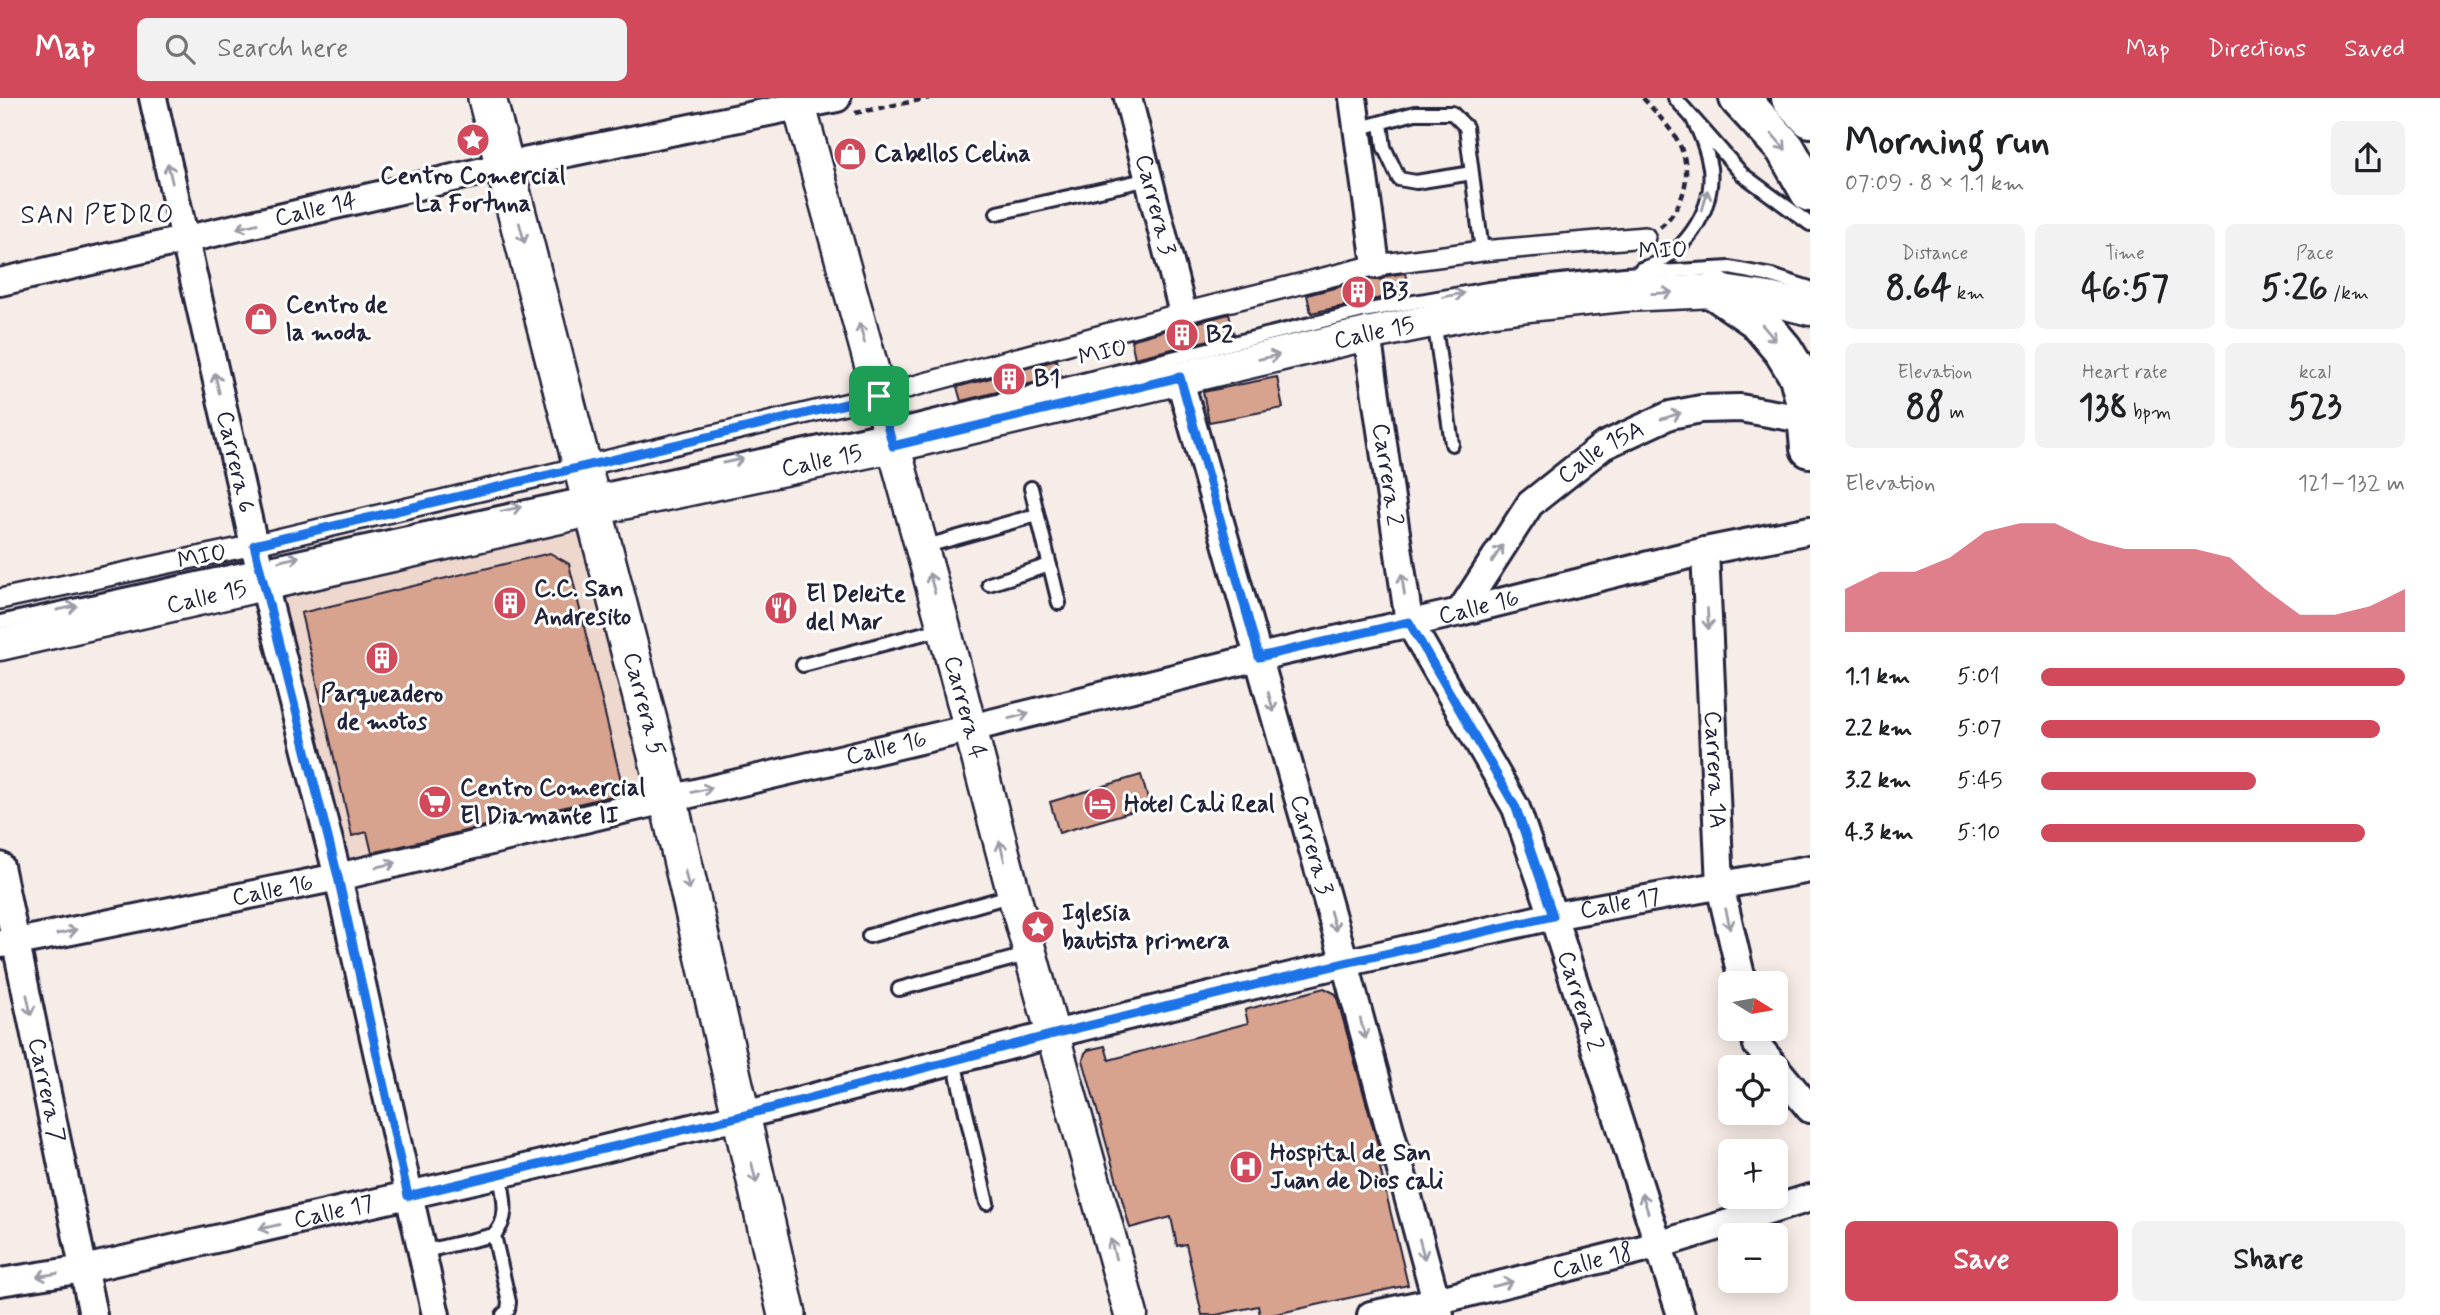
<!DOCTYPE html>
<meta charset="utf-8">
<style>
:root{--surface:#fff;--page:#f2f2f2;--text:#202124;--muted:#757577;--accent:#d1495b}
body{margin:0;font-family:Mynerve,sans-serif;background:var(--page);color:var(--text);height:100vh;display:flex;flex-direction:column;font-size:26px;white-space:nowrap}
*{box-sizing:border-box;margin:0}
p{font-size:23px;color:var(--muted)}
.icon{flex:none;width:38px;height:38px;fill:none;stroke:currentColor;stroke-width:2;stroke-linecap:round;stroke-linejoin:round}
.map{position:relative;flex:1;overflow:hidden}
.sheet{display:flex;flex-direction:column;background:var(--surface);width:630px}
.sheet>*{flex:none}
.needle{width:46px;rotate:101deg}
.buttons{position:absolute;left:1718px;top:873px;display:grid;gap:14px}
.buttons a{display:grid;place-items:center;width:70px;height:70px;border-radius:10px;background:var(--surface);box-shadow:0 4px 18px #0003;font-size:35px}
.pin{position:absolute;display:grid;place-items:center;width:60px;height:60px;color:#fff;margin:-30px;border-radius:14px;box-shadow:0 4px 10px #0006}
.round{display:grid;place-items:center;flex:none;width:74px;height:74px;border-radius:10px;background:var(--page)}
.summary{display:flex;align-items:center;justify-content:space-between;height:119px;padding:0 35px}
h1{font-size:38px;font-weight:800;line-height:52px}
.stats{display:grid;grid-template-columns:repeat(3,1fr);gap:10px;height:119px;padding:7px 35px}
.stats div{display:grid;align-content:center;border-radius:10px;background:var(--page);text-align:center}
.stats b{font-size:35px;font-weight:800}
.stats small{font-size:19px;font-weight:400}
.stats p{font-size:19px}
.chart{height:196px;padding:14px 35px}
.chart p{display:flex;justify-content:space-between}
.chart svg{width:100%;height:126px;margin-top:7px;fill:var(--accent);opacity:.7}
.primary-button{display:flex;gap:14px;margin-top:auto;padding:14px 35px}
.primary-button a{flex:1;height:80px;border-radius:10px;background:var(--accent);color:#fff;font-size:28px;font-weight:800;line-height:80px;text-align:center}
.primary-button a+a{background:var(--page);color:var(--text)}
ul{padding:0 35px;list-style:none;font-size:23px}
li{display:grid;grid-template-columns:112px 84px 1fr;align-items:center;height:52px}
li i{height:18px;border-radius:9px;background:var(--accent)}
header{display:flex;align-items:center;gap:42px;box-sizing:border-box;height:98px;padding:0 35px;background:var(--accent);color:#fff}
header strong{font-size:33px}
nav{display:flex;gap:38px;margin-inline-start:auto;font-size:24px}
.search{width:490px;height:63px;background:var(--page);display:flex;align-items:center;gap:18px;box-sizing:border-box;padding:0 24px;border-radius:10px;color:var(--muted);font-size:26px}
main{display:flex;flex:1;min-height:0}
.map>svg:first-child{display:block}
.built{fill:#eed7cd}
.building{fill:#d8a38e;stroke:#22223b;stroke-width:2}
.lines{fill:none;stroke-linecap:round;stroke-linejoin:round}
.service-casing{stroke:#22223b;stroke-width:18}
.pedestrian-casing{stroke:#22223b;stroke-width:24}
.minor-casing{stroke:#22223b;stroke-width:32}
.tertiary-casing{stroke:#22223b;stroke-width:37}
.secondary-casing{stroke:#22223b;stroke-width:42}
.primary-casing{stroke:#22223b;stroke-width:44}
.path{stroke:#22223b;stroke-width:4.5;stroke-dasharray:7 5;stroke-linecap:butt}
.service{stroke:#fff;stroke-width:12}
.pedestrian{stroke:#fff;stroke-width:19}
.minor{stroke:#fff;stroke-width:26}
.tertiary{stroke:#fff;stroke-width:32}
.secondary{stroke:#fff;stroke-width:37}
.primary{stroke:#fff;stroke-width:38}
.oneway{stroke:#9c9ca7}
.route-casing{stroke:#fff;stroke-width:14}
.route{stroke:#1a73e8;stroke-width:9}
.labels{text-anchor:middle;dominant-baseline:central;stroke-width:6;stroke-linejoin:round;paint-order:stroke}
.poi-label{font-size:24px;font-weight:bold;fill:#22223b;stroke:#fff;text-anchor:start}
.street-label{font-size:24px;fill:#22223b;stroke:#fff}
.neighbourhood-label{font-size:26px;letter-spacing:2px;fill:#22223b;stroke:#fff}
</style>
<header>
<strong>Map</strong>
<div class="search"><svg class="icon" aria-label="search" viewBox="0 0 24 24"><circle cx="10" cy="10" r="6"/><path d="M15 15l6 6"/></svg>Search here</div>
<nav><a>Map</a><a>Directions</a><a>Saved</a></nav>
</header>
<main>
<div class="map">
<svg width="1810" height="1217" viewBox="0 0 1810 1217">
<rect width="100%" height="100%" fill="#f7ede8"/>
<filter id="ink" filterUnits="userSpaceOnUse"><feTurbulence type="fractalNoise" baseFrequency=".0143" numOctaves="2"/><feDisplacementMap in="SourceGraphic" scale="14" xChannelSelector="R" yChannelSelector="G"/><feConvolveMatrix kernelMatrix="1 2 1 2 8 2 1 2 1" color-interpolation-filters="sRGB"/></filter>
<g filter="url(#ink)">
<!-- built -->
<path class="built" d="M580,418l72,284 -313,75 -68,-288z"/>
<!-- building -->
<path class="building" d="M1405,175l4,19 -98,21 -4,-18 62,-16 10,1 8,-4z
M1229,216l5,20 -99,24 -4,-18 46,-13 11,1 7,-5z
M1057,262l4,16 -100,25 -4,-14z
M1277,279l6,31 -74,14 -6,-30z
M550,455l19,11 55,229 -252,60 -5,-21 -15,4 -51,-223z
M1141,677l9,31 -91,27 -9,-31z
M1324,890l12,6 48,173 -4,1 28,117 -137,30h-11l-2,-9 -42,9h-14l-16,-71 -9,2 -6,-29 -41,11 -47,-168 2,-7 3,-3 17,-4 4,14 139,-37 -3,-13z"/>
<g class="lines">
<defs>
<path id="service" d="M1675,0l67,76 68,50
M1381,25l3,24 15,32 17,3 56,-9
M1357,31l58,-16h37l14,14 16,124
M997,115l152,-34
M1641,171c41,-11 74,-57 69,-101 -3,-19 -9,-34 -18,-51
M1434,222l18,124
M1031,390l28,115
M923,449l114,-32
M989,486l61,-19
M0,524l888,-194 475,-117 125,-22 136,-15 106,-6 42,8 38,12
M803,567l141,-37
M869,838l144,-41
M899,891l131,-35
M954,963l33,142
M494,1137l15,67 -1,8 -5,5
M421,1154l73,-17c17,-18 9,-39 6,-61"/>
<path id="pedestrian" d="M0,501l240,-51 630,-150 313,-85 193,-48 106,-14 163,-14"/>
<g id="minor">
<path id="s1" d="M153,0l101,447 84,332 98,438"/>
<path id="s2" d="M1128,0l55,215"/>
<path d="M1353,0l23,167"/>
<path id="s3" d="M0,184l514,-118 323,-66"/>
<path id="s4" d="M1367,236l42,288 107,186 37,108 128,399"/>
<path id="s5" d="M1179,279l166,586 95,352"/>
<path id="s6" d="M1705,453l15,335 23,98"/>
<path id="s7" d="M1460,514l70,-108 73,-58 67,-31 31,-6 39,-1 68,12"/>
<path id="s8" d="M0,768l93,449"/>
<path id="s9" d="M0,846l17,-2 321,-65 633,-149 288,-71 201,-45 245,-61 105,-21"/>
<path d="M1754,931l3,16 53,64"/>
<path id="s10" d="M0,1184l84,-13 416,-95 241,-58 313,-82 291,-71 208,-47 257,-47"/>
<path id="s11" d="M1371,1217l65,-14 222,-56 152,-47"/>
</g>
<g id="tertiary">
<path id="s12" d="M797,0l147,530 70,267 117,420"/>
<path id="s13" d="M0,546l604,-137 289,-61 474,-112 125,-25 131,-14 93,-4 53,8 41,10"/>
</g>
<g id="secondary">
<path id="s14" d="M487,0l181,700 119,517"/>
</g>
<path id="primary" d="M1739,0l46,50 25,44
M1791,0l19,20
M1716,193l41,28 26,31 16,26 7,28 4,44"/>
</defs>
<!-- service casing -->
<use href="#service" class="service-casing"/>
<!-- pedestrian casing -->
<use href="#pedestrian" class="pedestrian-casing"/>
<!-- minor casing -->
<use href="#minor" class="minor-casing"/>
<!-- tertiary casing -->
<use href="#tertiary" class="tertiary-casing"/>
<!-- secondary casing -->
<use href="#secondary" class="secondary-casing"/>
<!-- primary casing -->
<use href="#primary" class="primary-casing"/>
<!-- path -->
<path class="path" d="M1643,0c10,11 20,22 29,34 23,31 17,71 -12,95
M855,15l75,-15"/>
<!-- service -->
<use href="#service" class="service"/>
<!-- pedestrian -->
<use href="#pedestrian" class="pedestrian"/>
<!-- minor -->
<use href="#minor" class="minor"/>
<!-- tertiary -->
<use href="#tertiary" class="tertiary"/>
<!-- secondary -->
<use href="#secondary" class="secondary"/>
<!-- primary -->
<use href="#primary" class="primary"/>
</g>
<!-- one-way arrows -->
<defs><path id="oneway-shaft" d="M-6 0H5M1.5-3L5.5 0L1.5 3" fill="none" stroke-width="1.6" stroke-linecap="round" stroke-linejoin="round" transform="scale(1.75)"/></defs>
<g class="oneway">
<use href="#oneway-shaft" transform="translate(1779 44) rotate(49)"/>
<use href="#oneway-shaft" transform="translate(170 75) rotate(-103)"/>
<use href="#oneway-shaft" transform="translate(1705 102) rotate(-75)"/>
<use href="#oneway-shaft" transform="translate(247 128) rotate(167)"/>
<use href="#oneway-shaft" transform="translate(522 135) rotate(75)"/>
<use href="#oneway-shaft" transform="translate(1662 195) rotate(-3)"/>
<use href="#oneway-shaft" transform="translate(1454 197) rotate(-10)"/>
<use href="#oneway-shaft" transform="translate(862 235) rotate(-105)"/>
<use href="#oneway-shaft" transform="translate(1769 235) rotate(50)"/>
<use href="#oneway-shaft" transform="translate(1269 259) rotate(-13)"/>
<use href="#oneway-shaft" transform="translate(217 285) rotate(-103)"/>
<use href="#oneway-shaft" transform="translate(1671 318) rotate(-18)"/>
<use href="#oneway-shaft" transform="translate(733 363) rotate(-12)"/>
<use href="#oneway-shaft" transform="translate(511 411) rotate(-13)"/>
<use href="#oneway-shaft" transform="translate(1497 456) rotate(-57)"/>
<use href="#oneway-shaft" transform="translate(289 461) rotate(-13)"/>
<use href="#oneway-shaft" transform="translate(932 485) rotate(-106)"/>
<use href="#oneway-shaft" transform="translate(1403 486) rotate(-98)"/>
<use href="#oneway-shaft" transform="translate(67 510) rotate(-12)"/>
<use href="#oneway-shaft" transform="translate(1708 521) rotate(87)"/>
<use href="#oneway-shaft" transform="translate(1271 604) rotate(74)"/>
<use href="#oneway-shaft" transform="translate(1019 618) rotate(-14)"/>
<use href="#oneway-shaft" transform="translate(702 692) rotate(-13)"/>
<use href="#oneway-shaft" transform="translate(1002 753) rotate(-104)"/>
<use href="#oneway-shaft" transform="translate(386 767) rotate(-13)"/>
<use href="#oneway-shaft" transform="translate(687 782) rotate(77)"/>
<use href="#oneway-shaft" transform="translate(1728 821) rotate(77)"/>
<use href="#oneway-shaft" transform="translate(1333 823) rotate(74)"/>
<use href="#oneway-shaft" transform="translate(67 834) rotate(-12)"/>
<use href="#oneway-shaft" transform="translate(29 907) rotate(78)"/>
<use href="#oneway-shaft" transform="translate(1363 931) rotate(75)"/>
<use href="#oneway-shaft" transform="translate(754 1075) rotate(77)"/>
<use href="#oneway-shaft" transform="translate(1645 1105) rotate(-108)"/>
<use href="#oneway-shaft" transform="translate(269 1129) rotate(167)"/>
<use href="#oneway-shaft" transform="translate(1113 1151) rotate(-105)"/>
<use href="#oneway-shaft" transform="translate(1422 1151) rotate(75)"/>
<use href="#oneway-shaft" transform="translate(47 1177) rotate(171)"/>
<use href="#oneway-shaft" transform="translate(1503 1186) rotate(-14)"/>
</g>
</g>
<g class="lines" filter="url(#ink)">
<defs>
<path id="route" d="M1180,279l79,280 150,-35 107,186 37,108 -208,47 -291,71 -313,82 -333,80 -70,-319 -84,-332 625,-149 14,50z"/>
</defs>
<!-- route casing -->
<use href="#route" class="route-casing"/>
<!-- route -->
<use href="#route" class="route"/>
</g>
<!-- icons -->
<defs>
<symbol id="sight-disc" viewBox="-11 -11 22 22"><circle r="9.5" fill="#d1495b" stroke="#fff"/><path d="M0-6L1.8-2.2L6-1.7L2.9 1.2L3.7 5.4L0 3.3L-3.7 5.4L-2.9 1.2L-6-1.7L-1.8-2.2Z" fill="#fff"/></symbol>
<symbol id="shop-disc" viewBox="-11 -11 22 22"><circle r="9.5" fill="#d1495b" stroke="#fff"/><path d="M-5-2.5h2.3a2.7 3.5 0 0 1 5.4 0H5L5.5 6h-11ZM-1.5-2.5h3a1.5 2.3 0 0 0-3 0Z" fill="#fff"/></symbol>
<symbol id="building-disc" viewBox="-11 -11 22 22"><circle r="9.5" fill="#d1495b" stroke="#fff"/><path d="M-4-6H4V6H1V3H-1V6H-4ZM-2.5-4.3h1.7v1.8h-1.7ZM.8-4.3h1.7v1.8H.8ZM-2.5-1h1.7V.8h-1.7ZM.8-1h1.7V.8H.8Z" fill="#fff"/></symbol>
<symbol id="restaurant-disc" viewBox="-11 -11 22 22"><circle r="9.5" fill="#d1495b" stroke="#fff"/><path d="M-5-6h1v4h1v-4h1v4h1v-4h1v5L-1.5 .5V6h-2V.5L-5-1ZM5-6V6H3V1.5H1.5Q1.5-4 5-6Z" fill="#fff"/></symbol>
<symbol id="supermarket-disc" viewBox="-11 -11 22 22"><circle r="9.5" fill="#d1495b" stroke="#fff"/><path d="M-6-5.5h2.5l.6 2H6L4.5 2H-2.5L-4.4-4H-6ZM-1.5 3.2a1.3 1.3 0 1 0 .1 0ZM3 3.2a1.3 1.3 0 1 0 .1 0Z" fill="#fff"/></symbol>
<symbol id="hotel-disc" viewBox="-11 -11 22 22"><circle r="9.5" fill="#d1495b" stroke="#fff"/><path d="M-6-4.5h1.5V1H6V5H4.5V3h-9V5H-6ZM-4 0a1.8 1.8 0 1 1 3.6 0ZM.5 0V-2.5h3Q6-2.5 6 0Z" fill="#fff"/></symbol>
<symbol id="hospital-disc" viewBox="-11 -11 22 22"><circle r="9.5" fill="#d1495b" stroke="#fff"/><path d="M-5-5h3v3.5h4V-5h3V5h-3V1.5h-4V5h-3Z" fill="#fff"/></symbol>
</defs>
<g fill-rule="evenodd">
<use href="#sight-disc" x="454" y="23" width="38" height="38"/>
<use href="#shop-disc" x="831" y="37" width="38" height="38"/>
<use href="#building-disc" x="1339" y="175" width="38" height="38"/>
<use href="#shop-disc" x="242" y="202" width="38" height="38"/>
<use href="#building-disc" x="1163" y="218" width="38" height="38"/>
<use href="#building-disc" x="990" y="262" width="38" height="38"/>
<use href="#building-disc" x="491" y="486" width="38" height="38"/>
<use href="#restaurant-disc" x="762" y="491" width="38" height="38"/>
<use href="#building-disc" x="363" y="541" width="38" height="38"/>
<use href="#supermarket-disc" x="416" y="685" width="38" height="38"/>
<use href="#hotel-disc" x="1081" y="687" width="38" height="38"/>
<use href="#sight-disc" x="1019" y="810" width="38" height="38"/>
<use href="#hospital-disc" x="1227" y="1050" width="38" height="38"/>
</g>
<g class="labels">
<!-- poi labels -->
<g class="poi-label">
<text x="874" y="56">Cabellos Celina</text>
<text x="473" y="78" text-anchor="middle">Centro Comercial<tspan x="473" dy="28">La Fortuna</tspan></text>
<text x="1382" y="194">B3</text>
<text x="286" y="207">Centro de<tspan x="286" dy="28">la moda</tspan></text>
<text x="1206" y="237">B2</text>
<text x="1034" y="281">B1</text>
<text x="534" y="491">C.C. San<tspan x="534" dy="28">Andresito</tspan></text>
<text x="806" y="496">El Deleite<tspan x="806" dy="28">del Mar</tspan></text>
<text x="382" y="596" text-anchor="middle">Parqueadero<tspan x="382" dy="28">de motos</tspan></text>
<text x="460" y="690">Centro Comercial<tspan x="460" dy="28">El Diamante II</tspan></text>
<text x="1124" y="706">Hotel Cali Real</text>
<text x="1062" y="815">Iglesia<tspan x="1062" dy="28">bautista primera</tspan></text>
<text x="1270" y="1055">Hospital de San<tspan x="1270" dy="28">Juan de Dios cali</tspan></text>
</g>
<!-- street labels -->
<g class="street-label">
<text stroke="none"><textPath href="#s2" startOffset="110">Carrera 3</textPath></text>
<text stroke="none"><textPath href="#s3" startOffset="324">Calle 14</textPath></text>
<text transform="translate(1663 153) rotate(-3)">MIO</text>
<text stroke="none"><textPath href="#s13" startOffset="1409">Calle 15</textPath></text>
<text transform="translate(1103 255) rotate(-14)">MIO</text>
<text stroke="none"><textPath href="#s7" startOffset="217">Calle 15A</textPath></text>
<text stroke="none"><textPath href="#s13" startOffset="842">Calle 15</textPath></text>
<text stroke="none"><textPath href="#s1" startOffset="373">Carrera 6</textPath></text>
<text stroke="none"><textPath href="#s4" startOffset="142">Carrera 2</textPath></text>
<text transform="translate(202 459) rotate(-12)">MIO</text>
<text stroke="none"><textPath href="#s13" startOffset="212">Calle 15</textPath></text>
<text stroke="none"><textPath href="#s9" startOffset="1517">Calle 16</textPath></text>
<text stroke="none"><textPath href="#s14" startOffset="626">Carrera 5</textPath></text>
<text stroke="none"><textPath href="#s12" startOffset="632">Carrera 4</textPath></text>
<text stroke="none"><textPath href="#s9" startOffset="908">Calle 16</textPath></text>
<text stroke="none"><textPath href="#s6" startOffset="219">Carrera 1A</textPath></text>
<text stroke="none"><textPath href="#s5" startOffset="486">Carrera 3</textPath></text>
<text stroke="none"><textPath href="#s9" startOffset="278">Calle 16</textPath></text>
<text stroke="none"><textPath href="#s10" startOffset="1664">Calle 17</textPath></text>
<text stroke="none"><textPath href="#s4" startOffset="709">Carrera 2</textPath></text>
<text stroke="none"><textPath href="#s8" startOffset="229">Carrera 7</textPath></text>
<text stroke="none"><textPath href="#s10" startOffset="341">Calle 17</textPath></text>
<text stroke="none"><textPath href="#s11" startOffset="228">Calle 18</textPath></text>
</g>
<!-- neighbourhood labels -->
<g class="neighbourhood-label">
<text x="98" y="118">SAN PEDRO</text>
</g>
</g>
</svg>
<div class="buttons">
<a><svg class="needle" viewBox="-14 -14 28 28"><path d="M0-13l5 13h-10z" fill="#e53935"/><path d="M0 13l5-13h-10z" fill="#757577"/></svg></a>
<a><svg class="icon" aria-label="locate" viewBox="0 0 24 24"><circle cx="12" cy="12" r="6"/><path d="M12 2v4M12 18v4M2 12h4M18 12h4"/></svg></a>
<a>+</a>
<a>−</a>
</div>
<div class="pin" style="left:879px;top:298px;background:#1e9e55"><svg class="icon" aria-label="arrive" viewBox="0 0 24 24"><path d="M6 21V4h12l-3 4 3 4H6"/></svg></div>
</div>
<section class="sheet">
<div class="summary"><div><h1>Morning run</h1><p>07:09 · 8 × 1.1 km</p></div><a class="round"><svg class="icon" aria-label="share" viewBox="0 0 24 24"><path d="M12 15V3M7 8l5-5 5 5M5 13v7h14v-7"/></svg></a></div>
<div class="stats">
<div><p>Distance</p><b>8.64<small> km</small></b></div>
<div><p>Time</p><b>46:57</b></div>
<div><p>Pace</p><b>5:26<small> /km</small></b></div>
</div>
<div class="stats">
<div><p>Elevation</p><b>88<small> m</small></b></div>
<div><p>Heart rate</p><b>138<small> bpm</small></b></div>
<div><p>kcal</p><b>523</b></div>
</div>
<div class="chart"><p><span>Elevation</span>121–132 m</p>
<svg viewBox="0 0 160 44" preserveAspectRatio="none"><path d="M0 44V29L10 23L20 23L30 18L40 9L50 6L60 6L70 12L80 15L90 15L100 15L110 18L120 29L130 38L140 38L150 35L160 29V44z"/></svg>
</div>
<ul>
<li><b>1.1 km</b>5:01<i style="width:100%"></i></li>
<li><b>2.2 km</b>5:07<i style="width:93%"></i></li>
<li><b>3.2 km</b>5:45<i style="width:59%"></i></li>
<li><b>4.3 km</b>5:10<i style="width:89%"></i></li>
</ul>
<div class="primary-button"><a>Save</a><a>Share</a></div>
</section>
</main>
